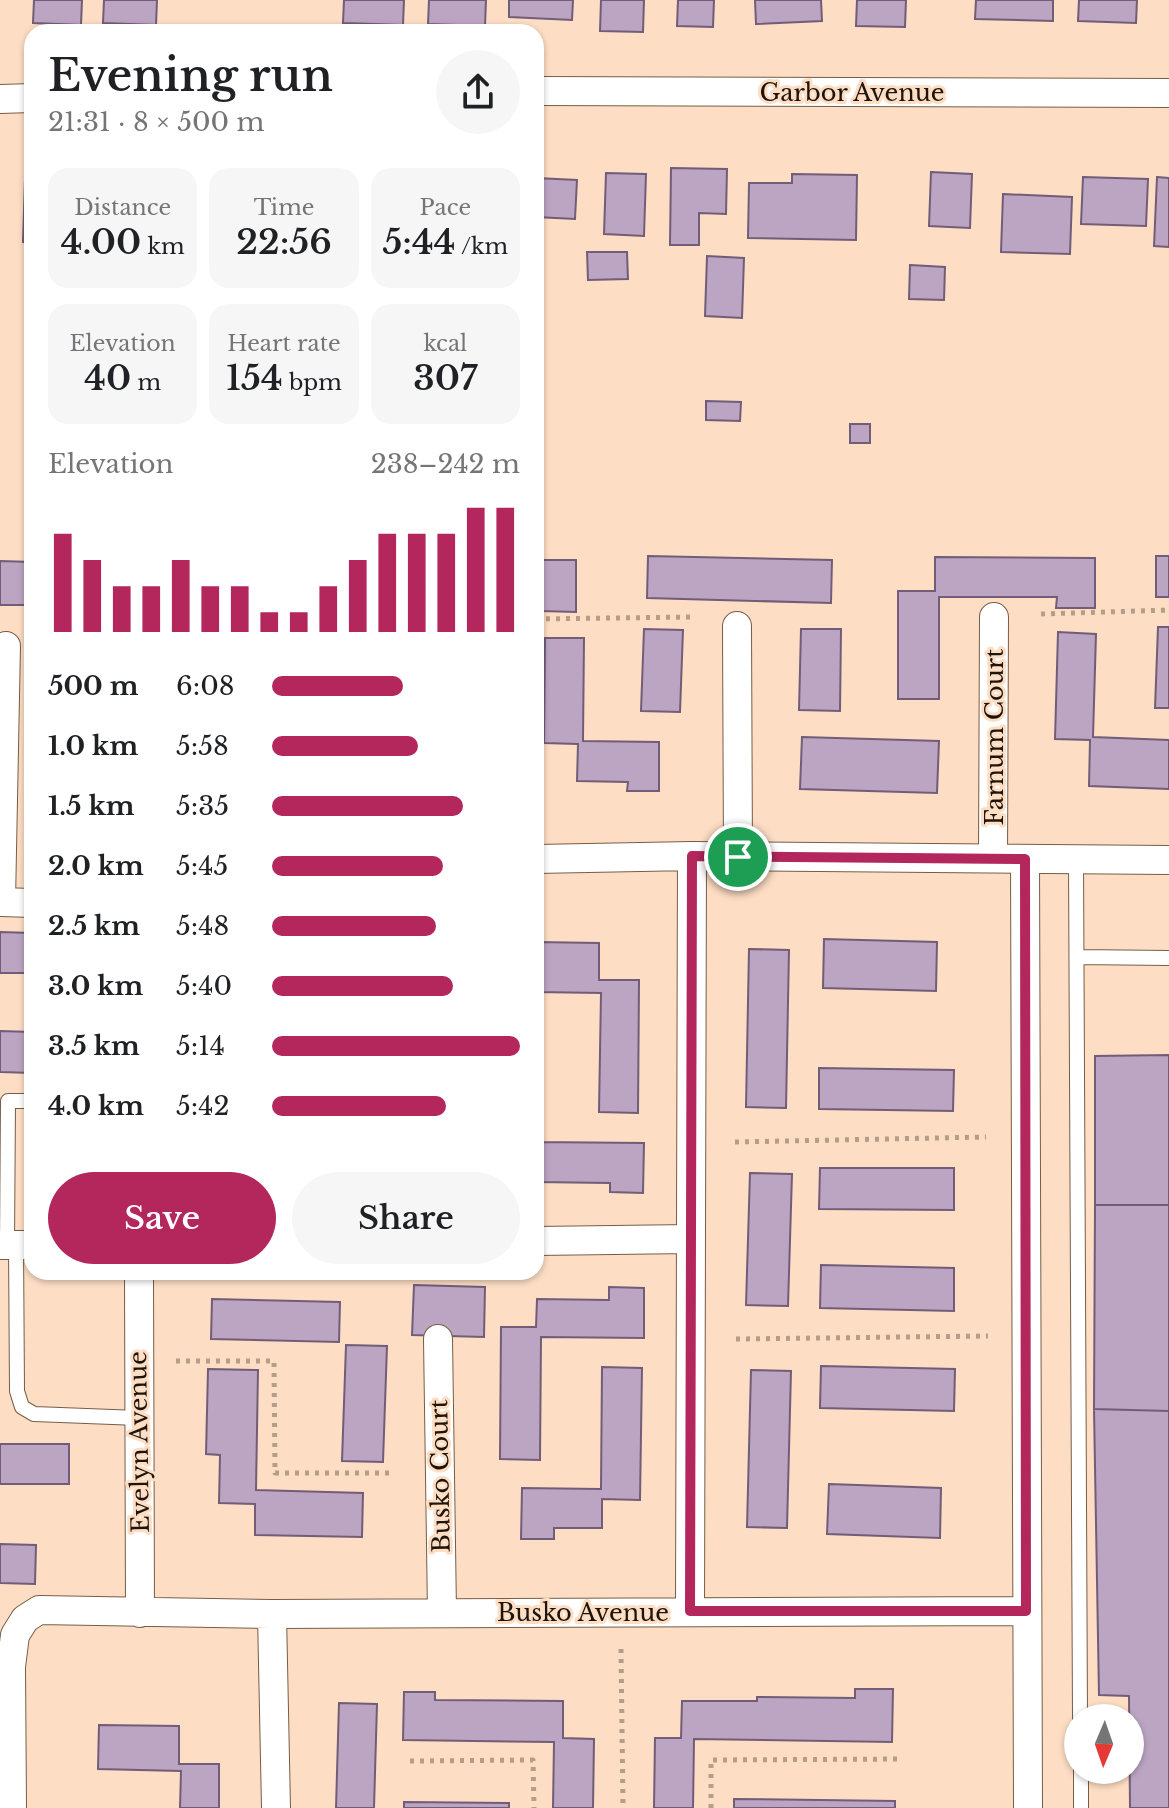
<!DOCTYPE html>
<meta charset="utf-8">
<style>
:root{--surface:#fff;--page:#f6f6f6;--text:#202124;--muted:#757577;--accent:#b4275d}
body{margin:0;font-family:"Libre Baskerville",serif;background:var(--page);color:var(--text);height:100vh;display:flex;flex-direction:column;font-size:30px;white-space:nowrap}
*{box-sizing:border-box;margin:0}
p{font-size:26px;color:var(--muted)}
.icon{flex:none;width:44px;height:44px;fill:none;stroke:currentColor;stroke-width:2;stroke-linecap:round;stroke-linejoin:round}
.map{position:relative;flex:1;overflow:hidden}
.side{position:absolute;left:24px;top:24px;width:520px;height:1256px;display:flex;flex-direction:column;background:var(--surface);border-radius:24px;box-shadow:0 2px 6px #0004}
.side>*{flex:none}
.needle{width:52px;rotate:182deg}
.buttons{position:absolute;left:1064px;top:1704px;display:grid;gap:16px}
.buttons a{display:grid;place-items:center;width:80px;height:80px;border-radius:50%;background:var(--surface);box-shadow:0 2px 6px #0004;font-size:40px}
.pin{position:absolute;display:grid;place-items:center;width:68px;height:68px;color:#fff;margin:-34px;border:4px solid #fff;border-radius:50%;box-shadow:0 2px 8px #0007}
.round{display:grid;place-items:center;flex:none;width:84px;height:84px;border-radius:42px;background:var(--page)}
.head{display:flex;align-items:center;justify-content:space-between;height:136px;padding:0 24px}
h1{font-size:44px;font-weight:600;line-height:60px}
.metrics{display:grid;grid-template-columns:repeat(3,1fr);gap:12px;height:136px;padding:8px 24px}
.metrics div{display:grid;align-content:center;border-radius:20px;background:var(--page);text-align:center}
.metrics b{font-size:34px;font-weight:600}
.metrics small{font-size:22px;font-weight:400}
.metrics p{font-size:22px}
.chart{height:224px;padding:16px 24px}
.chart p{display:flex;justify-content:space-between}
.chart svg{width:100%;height:144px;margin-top:8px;stroke:var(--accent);stroke-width:6}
.button{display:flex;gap:16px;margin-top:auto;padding:16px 24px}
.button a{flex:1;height:92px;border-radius:48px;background:var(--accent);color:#fff;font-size:32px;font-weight:600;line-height:92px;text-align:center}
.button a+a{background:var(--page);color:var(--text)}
ul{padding:0 24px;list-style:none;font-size:26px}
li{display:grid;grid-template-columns:128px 96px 1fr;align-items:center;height:60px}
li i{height:20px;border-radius:10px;background:var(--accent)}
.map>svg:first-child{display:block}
.building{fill:#bca5c3;stroke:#715d77;stroke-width:2}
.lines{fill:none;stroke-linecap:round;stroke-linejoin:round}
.service-casing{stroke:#775d46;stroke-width:16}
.minor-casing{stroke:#775d46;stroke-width:30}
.path{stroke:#b69d88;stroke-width:5;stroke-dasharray:4 6;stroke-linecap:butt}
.service{stroke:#fff;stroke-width:14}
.minor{stroke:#fff;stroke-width:28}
.route-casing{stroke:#fff;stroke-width:16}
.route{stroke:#b4275d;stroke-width:10}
.labels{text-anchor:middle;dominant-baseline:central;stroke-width:6;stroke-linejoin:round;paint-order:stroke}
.street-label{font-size:24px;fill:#1e140a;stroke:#fddec4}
</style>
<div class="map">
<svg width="1169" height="1808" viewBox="0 0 1169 1808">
<rect width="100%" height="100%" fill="#fddec4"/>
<!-- building -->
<path class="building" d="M34,0h48l-1,25 -48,-2z
M104,0h53l-1,25 -53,-2z
M344,0h60l-1,25 -60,-2z
M429,0h57l-1,26 -57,-2z
M509,0h64l-1,20 -63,-3z
M601,0h43l-1,32 -43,-1z
M678,0h36l-1,27 -36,-1z
M755,0h66l1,21 -66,3z
M857,0h49l-1,27 -49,-1z
M976,0h77v21l-78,-2z
M1079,0h58l-1,23 -58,-2z
M671,168l56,1 -1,45 -27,-1v32h-29z
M931,172l41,2 -2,54 -41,-2z
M606,173l40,1 -2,62 -40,-2z
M792,174l65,1 -1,65 -108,-2 1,-55h43z
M1083,177l65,2 -2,47 -65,-2z
M1157,177l12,1v69l-15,-1z
M536,178l41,2 -2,39 -39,-2z
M25,179l7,1v63l-9,-1z
M1003,194l69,3 -2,57 -69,-2z
M587,252h40l1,27 -40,1z
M707,256l37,2 -2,60 -37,-2z
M910,265l35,2 -1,33 -35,-1z
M706,401l35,1 -1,19 -34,-1z
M850,424h20v19h-20z
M648,556l184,4 -1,43 -184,-5z
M1156,556h13v41h-13z
M935,557l160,1v50h-39l1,-11h-118v102h-41v-108h37z
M536,560h40v52l-36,-1v-10h-4z
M0,561l32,1v43h-32z
M1158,627h11v81h-14z
M644,629l39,1 -3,82 -39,-1z
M801,629h40l-1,82 -41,-1z
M1058,632l38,2 -3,103 76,3v49l-80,-3 1,-46 -35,-1z
M545,638h39l-1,103 76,1v49h-32l1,-9 -51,-1 1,-37 -34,-1z
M802,737l137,4 -2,52 -137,-4z
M0,932l32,1v40h-32z
M824,939l113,3 -1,49 -113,-3z
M536,942l63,1v37h40l-1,133 -39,-1 2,-119 -65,-1z
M749,949l40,1 -3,158 -40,-1z
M536,1023h2l-1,119 107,1 -1,50 -33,-1v-9l-74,-1z
M0,1031l32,1v41l-32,-1z
M1169,1055v150h-74v-149z
M819,1068l135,2 -1,41 -134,-2z
M820,1168h134v42l-135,-1z
M750,1173l42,1 -4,132 -42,-1z
M1095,1205h74v206l-75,-2z
M821,1265l133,3v43l-134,-3z
M414,1285l71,2 -1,50 -72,-2z
M609,1287l35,1v50l-103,-1 -1,123 -40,-1 1,-132h35l1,-28 72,1z
M212,1299l128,3 -1,40 -128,-3z
M346,1345l41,1 -4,116 -41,-1z
M821,1366l134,3 -1,42 -134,-3z
M602,1367l40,1 -2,132 -38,-1v29h-48v11h-33l1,-51 79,1z
M208,1369l50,1 -2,120 107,3 -1,44 -107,-2v-31l-36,-1 1,-48 -14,-1z
M751,1370l40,1 -4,157 -40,-1z
M1094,1409l75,2v397h-39l-1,-112 -30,-1z
M0,1444h69v40h-69z
M829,1484l112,4 -1,50 -113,-4z
M0,1544l36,1 -1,39 -35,-1z
M855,1689h38l-1,53 -198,-3 -1,69h-39l1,-70h26l1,-37h75v-4l98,1z
M404,1692h31v8l128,1v37l31,1 -1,69h-40l1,-66 -151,-2z
M339,1703l38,1 -3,104h-38z
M99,1725l80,1v38h40v44h-39l1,-37 -83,-2z
M734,1799l161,2v7h-161z
M404,1802l105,1v5h-105z"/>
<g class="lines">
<defs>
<path id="service" d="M1076,859l4,859
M1077,957l92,1
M7,1245l1,-144h24
M16,1245l1,146 5,16 12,7 105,4
M1081,1770v38"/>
<path id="minor" d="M536,91l633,2
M0,99l32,-1
M737,626l1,231
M6,646l-5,256 31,1
M993,858l1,-241
M536,859l156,-3 477,4
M1025,859l3,949
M536,1241l154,-2
M0,1245h32
M139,1272l1,341
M438,1339l4,274
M690,1611l2,-755
M272,1614l4,194
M12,1808l-1,-141 4,-32 10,-16 14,-9 233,4 754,-3"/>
</defs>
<!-- service casing -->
<use href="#service" class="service-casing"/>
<!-- minor casing -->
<use href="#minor" class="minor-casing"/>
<!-- path -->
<path class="path" d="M1041,614l128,-4
M536,619l158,-2
M735,1142l251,-5
M736,1339l252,-3
M176,1361h98l1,112h120
M621,1649l2,159
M410,1761l123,-1 1,48
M711,1808v-48l192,-1"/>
<!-- service -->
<use href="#service" class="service"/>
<!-- minor -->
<use href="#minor" class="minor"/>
</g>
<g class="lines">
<defs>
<path id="route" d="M692,856l333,3 1,752h-336z"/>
</defs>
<!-- route casing -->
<use href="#route" class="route-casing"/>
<!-- route -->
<use href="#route" class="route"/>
</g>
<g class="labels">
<!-- street labels -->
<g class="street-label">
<text x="852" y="92">Garbor Avenue</text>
<text transform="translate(994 737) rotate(-90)">Farnum Court</text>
<text transform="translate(139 1442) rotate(-91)">Evelyn Avenue</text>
<text transform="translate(440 1476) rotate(-91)">Busko Court</text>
<text x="583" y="1612">Busko Avenue</text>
</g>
</g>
</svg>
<div class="buttons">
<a><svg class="needle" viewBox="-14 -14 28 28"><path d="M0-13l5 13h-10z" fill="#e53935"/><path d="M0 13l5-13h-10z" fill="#757577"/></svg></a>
</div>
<div class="pin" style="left:738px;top:857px;background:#1e9e55"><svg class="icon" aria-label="arrive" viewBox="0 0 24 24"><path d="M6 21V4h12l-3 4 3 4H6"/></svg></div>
<section class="side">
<div class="head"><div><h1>Evening run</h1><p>21:31 · 8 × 500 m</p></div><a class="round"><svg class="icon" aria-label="share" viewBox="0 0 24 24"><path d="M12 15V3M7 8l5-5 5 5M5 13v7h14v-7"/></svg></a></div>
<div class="metrics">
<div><p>Distance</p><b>4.00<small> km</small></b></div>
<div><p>Time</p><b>22:56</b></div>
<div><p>Pace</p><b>5:44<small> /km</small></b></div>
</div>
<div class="metrics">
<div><p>Elevation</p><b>40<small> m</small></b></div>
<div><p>Heart rate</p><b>154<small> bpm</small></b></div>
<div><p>kcal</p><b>307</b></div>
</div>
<div class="chart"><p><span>Elevation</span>238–242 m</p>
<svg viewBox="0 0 160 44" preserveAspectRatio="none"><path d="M5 44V14M15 44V22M25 44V30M35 44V30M45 44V22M55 44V30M65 44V30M75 44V38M85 44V38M95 44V30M105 44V22M115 44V14M125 44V14M135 44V14M145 44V6M155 44V6"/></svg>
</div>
<ul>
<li><b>500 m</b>6:08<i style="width:53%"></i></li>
<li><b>1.0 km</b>5:58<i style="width:59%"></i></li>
<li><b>1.5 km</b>5:35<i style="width:77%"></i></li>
<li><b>2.0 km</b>5:45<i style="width:69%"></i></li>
<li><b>2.5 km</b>5:48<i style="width:66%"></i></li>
<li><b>3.0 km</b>5:40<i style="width:73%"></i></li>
<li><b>3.5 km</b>5:14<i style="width:100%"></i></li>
<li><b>4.0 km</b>5:42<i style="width:70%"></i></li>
</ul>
<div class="button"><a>Save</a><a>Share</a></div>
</section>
</div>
